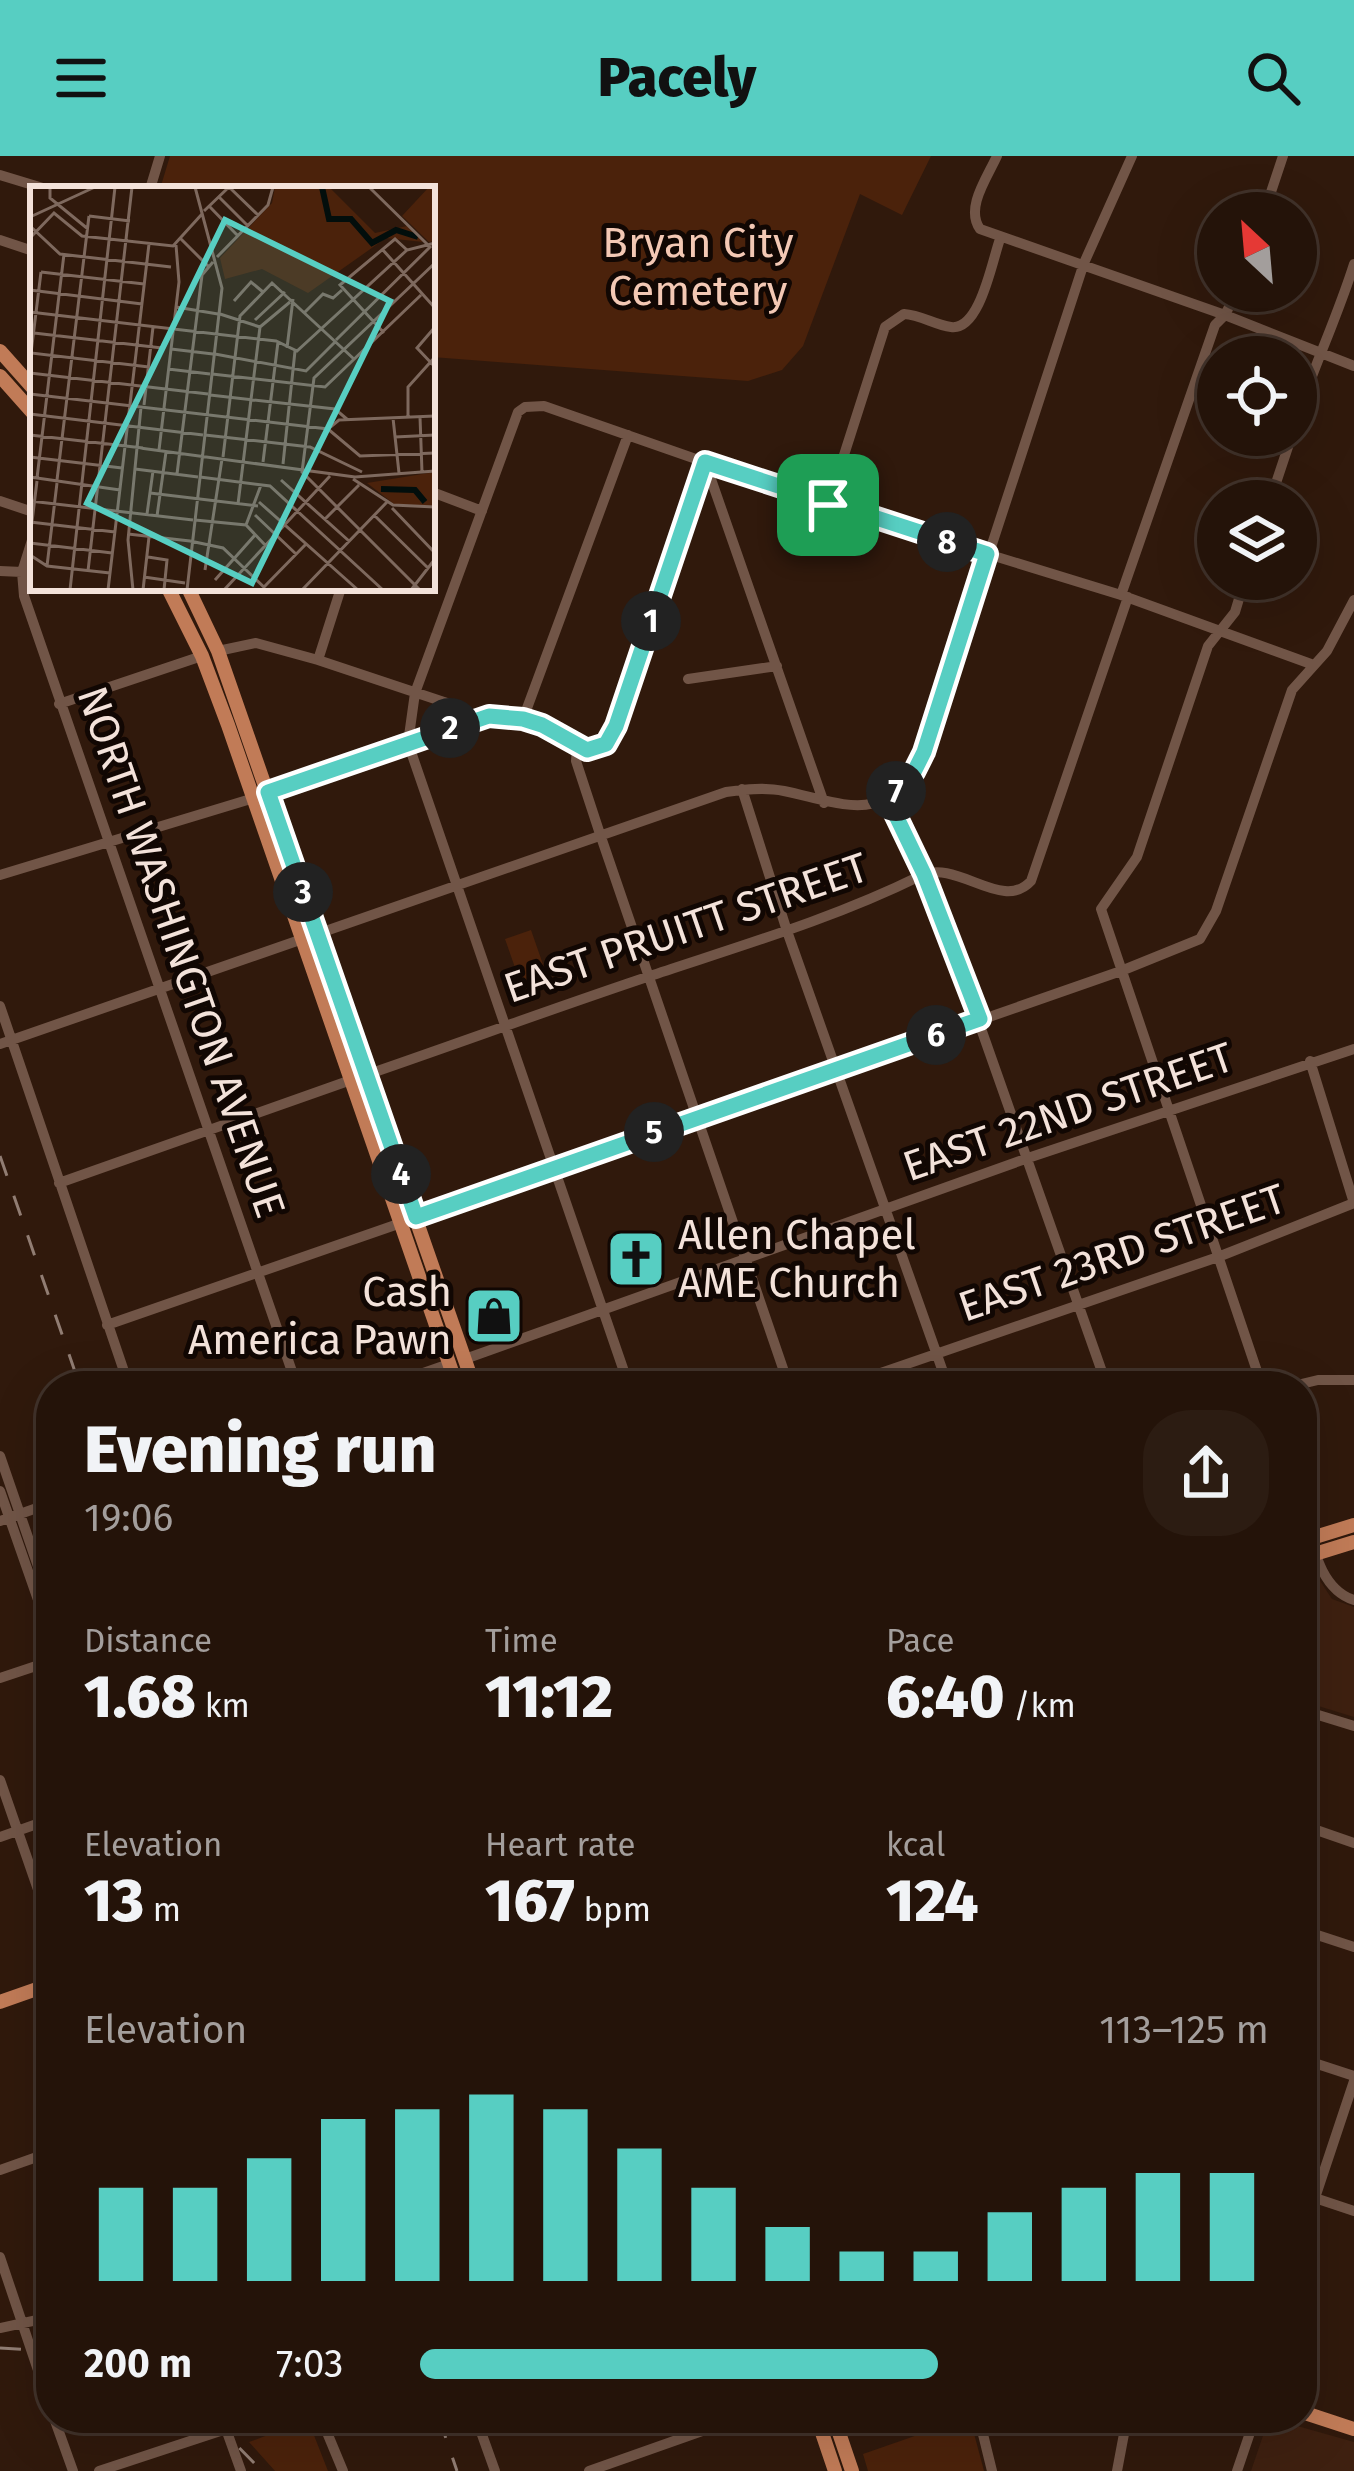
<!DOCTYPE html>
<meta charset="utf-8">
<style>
:root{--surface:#241309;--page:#2c1c12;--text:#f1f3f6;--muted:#a39e9c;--line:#41322a;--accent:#57cec2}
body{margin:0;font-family:"Fira Sans",sans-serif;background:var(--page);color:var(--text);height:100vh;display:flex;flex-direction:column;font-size:45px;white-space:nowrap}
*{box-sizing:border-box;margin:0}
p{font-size:39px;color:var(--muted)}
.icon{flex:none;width:66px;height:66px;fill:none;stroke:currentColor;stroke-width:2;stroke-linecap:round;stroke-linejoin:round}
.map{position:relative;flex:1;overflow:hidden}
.sheet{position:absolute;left:36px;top:1215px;width:1281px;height:1062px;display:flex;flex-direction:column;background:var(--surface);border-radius:48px;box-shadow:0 12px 48px #0002,0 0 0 3px var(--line)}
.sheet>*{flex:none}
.needle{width:78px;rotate:334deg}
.buttons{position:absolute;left:1197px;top:36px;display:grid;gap:24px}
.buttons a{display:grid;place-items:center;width:120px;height:120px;border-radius:50%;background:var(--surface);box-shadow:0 12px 48px #0002,0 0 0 3px var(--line);font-size:60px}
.pin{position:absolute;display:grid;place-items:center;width:102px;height:102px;color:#fff;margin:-51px;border-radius:24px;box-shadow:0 6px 18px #0006}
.km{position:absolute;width:60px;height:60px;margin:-30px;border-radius:50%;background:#222;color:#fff;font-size:33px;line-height:60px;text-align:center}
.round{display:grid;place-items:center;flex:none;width:126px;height:126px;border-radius:48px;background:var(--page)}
.head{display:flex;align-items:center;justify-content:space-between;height:204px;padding:0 48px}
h1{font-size:66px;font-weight:800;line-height:90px}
.metrics{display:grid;grid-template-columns:repeat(3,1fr);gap:18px;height:204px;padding:12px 48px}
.metrics div{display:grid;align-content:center}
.metrics b{font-size:60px;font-weight:800}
.metrics small{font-size:33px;font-weight:400}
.metrics p{font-size:33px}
.chart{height:336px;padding:24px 48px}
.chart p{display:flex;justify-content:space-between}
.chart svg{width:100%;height:216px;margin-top:12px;stroke:var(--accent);stroke-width:6}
ul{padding:0 48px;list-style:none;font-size:39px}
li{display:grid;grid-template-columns:192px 144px 1fr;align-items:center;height:90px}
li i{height:30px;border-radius:15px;background:var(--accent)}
header{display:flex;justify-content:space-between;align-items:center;height:156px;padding:0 48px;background:var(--accent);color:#111;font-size:54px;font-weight:800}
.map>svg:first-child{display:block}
.built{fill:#3e2010}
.green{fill:#4b220b}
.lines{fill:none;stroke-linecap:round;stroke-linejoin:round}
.minor{stroke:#715547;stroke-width:10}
.major{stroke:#c17b57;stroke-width:14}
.rail{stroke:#917d73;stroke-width:3;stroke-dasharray:21 21;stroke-linecap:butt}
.route-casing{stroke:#fff;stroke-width:24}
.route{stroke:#57cec2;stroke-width:15}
.labels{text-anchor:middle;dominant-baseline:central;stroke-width:10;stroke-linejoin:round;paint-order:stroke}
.park-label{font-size:42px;fill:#f3c8b4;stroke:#110703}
.street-label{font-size:42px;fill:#f3e2da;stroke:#110703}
.poi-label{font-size:42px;fill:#f3e2da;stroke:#110703;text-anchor:start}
.inset-river{fill:none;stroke:#020e0c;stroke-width:6}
.inset-road{fill:none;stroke:#7e695e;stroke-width:3}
.view{fill:#57cec2;fill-opacity:0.15;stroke:#57cec2;stroke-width:6}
.inset-edge{fill:none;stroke:#f3e2da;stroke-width:6}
</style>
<header><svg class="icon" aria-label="menu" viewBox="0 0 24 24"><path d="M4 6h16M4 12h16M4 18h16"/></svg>Pacely<svg class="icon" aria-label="search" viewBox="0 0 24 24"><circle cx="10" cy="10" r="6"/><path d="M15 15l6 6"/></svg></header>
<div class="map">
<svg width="1354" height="2315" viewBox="0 0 1354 2315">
<rect width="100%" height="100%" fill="#30190c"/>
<!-- built -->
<path class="built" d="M1309,1408l23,35 22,8v110l-52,-16v-135z
M1269,2262l85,24v29h-103z"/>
<!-- green -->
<path class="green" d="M170,0h761l-29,59 -42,-21 -57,152 -21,24 -34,11 -316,-24v-168h-272z
M531,774l15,43 -26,9 -15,-43z
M308,2264l20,51h-53l-26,-29z
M952,2267l20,3 12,45h-116l-5,-17z"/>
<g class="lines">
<!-- minor -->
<path class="minor" d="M997,0c-10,22 -32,52 -17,73l245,86 129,51
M0,19l46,14
M150,33l10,-33
M1264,57l19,-57
M0,84l33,11
M1296,265c17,-53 41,-103 58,-157
M705,306l119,341
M432,336l50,19
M0,345l33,11
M1270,345l22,-66
M828,349l57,-178 19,-13c17,1 31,11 47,13 29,4 41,-66 49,-88
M33,381l-11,35 2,24 273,790
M0,415l22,1
M1245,423l-10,33 -27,34 -71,211 -36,52 161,477
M1121,439l94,-270 10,-10 12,-24
M218,495l38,-8 62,17 132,44 18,18
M318,504l23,-72
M688,523l89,-13
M59,548l143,-48
M523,563l105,-284
M577,591l-1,14 24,73 189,552
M742,633l45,142 161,455
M268,636l221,-76 34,3 19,6 45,25 19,-6 10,-18 89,-264
M887,641l54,118 166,471
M0,719l254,-77
M0,850l129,380
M0,888l726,-252c20,-3 39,-5 58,-1 65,14 103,36 140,-39l160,-489 48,-107
M366,919c96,-33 191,-68 287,-100 90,-30 182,-57 267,-99 37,-18 82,37 111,5l97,-284
M59,1027l292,-103
M416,1061l705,-246 79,-32 16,-28 76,-221 35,-39 27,-51
M107,1169l294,-102
M465,1203l563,-201 326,-109
M386,1230l63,-22
M629,1230l-221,-643 7,-50 103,-281 7,-5 19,-1 284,99 293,90 190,69
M843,1230l375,-129 136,-54 -44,-142
M1293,1230l25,-6h36
M0,1300l51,148
M0,1335l51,146
M1302,1352c10,31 16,81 52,92
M0,1365l51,-18
M51,1487l-7,14 7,15
M0,1522l45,-15
M1302,1554l52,16
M0,1624l51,147
M1302,1669l52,18
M0,1681l51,-18
M1302,1774l52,17
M1302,1903l52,17
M0,2014l51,-18
M1302,2015l19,7
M1315,2042l39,13
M1302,2081l52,-156
M0,2101l51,152
M0,2172l51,-11
M54,2262l19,53
M222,2262l19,53
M321,2262l22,53
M476,2262l19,53
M979,2262l13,53
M99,2315l161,-53
M589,2315l150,-53
M1117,2315l10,-53
M1237,2315l18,-53"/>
<!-- major -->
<path class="major" d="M0,195l33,37
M0,220l33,37
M168,432l34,68 26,69 229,661
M188,432l30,63 256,735
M1302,1385l52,-16
M1302,1402l52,-16
M0,1846l51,-18
M1302,2256l52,17
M817,2262l18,53
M834,2262l18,53"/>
<!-- rail -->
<path class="rail" d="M0,1000l80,230
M0,2192l51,3
M210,2262l52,53
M439,2262l18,53"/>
</g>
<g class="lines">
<defs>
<path id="route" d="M705,306l282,92 -63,198 -10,20 -27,25 37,77 56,145 -564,198 -148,-425 221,-76 34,3 19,6 45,25 19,-6 10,-18z"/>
</defs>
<!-- route casing -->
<use href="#route" class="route-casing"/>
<!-- route -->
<use href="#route" class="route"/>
</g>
<!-- icons -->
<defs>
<symbol id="church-square" viewBox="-11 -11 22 22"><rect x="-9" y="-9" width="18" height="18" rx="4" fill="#57cec2" stroke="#110703"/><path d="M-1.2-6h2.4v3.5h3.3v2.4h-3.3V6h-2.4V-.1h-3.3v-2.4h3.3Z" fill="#111"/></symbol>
<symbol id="shop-square" viewBox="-11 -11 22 22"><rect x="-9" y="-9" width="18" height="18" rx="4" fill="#57cec2" stroke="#110703"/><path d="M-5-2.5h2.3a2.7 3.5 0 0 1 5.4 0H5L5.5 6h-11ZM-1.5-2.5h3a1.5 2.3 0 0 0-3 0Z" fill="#111"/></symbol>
</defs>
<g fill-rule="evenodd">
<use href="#church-square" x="603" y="1070" width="66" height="66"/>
<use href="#shop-square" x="461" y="1127" width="66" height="66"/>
</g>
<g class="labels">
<!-- park labels -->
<g class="park-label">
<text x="698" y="87">Bryan City<tspan x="698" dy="48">Cemetery</tspan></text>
</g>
<!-- street labels -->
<g class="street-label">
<text transform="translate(686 772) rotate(-19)">EAST PRUITT STREET</text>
<text transform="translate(181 796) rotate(71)">NORTH WASHINGTON AVENUE</text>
<text transform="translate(1068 956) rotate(-19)">EAST 22ND STREET</text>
<text transform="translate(1122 1097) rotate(-19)">EAST 23RD STREET</text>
</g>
<!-- poi labels -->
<g class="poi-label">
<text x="678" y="1079">Allen Chapel<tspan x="678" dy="48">AME Church</tspan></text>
<text x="452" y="1136" text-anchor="end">Cash<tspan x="452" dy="48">America Pawn</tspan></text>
</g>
</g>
<!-- overview -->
<g transform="translate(30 30)">
<rect width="405" height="405" fill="#30190c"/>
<path d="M245,1h54l46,46 32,-7 16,16 -37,-4 -78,55 -46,-24 -37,10 -5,-21 52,-55zM399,1h6v54l-6,1 -27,-26zM405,286v34l-41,-2 -27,-21z" fill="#4b220b"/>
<path class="inset-river" d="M292,1l7,32h22l21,24 24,-13 22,7M351,303l34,1 10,12"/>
<path class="inset-road" d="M20,1v11l38,31M339,1l58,57M189,11l29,29M180,21l28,29M174,25l25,-24 29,28M59,30l41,5M0,31l65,-30M0,40l30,28 111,13M0,52l24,-25 28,23 91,10 29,-32M151,53l27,27M352,63l53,59M187,71l51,-52 5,-18M11,86l-10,81 118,14M11,86l103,12M0,104l112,14M204,115l17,-19 12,10M146,121l42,7M0,126l246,29 21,10 110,-101 28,-7M275,126l18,-18 10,4 9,-8M190,128l40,13M225,134l30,-28M230,141l30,-25M405,141l-18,21 18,19M4,147l128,15M354,147l-44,-48 55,-46 12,11M306,154l95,-94M257,162l6,-49M141,163l42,5M185,168l91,17 30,-30M138,183l42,5M0,187l178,21M182,188l113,13 96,-92M0,208l298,35 32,27 75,-3M180,209l125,14 13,11M114,219l9,-78M0,228l173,21M378,231v-30l27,-30M390,231l2,55M363,232l6,55M298,243l11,-9 96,-4M0,249l113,13M175,249l105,12 52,25M365,251l40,-2M110,262l215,29 80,-6M129,264l20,-168 -3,-37M0,271l92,11M193,271l17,-141 32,-33 83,77M233,276l15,-120M253,278l12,-113M105,283l63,8M147,288l25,-199 11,-13M0,291l90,13M170,291l70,9 113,104M7,292l27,-224M323,293l40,26 42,2M27,294l32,-264M251,294l68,61M120,307l108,13M0,315l163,19M229,316l99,88M208,318l22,-177M362,322l43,45M117,328l6,-43M225,329l41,39M344,329l54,53M127,330l9,-64M295,333l34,-34M165,334l51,5 20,21M0,336l85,10M216,339l15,-40M98,348l62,7M0,352l7,-57M160,355l33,7 44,42M0,357l82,10M0,369l17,11 63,7M118,371l19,3 -3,30M17,380l10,-83M175,384l17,-111M58,385l44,-384M114,391l41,6M185,394l40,-45M234,401l43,-44M40,404l45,-403M78,404l41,-346M103,404l-5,-50 13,-133M113,404l6,-53M157,404l35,-302 -27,-101M194,404l106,-114M272,404l85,-88M381,404l24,-31M390,404l-118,-118 12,-94 121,-115"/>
<path class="view" d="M195,34l165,81 -138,282 -165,-80z"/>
<rect width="405" height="405" class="inset-edge"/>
</g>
</svg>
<div class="buttons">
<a><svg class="needle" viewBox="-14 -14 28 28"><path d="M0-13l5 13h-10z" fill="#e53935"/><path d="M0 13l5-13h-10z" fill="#a39e9c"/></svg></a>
<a><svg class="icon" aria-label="locate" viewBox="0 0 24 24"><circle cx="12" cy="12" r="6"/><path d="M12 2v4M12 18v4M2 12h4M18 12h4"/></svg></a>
<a><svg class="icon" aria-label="layers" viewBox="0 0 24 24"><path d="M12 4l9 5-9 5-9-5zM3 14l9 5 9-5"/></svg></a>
</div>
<div class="pin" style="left:828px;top:349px;background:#1e9e55"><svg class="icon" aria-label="arrive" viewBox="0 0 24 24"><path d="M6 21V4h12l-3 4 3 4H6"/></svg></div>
<b class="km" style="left:651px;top:465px">1</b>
<b class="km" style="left:450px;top:572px">2</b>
<b class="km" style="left:303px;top:736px">3</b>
<b class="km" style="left:401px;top:1018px">4</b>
<b class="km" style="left:654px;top:976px">5</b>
<b class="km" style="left:936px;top:879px">6</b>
<b class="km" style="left:896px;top:635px">7</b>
<b class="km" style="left:947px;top:386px">8</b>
<section class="sheet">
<div class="head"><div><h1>Evening run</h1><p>19:06</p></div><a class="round"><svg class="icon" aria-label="share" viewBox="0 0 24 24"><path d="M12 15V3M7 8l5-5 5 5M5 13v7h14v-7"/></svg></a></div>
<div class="metrics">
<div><p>Distance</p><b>1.68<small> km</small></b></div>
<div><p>Time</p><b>11:12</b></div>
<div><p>Pace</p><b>6:40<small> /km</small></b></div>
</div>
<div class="metrics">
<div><p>Elevation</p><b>13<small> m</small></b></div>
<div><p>Heart rate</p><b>167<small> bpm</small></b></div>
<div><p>kcal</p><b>124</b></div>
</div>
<div class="chart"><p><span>Elevation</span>113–125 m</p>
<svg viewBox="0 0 160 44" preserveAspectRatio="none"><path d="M5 44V25M15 44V25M25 44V19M35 44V11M45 44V9M55 44V6M65 44V9M75 44V17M85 44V25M95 44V33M105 44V38M115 44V38M125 44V30M135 44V25M145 44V22M155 44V22"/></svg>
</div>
<ul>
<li><b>200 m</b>7:03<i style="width:61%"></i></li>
</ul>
</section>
</div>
